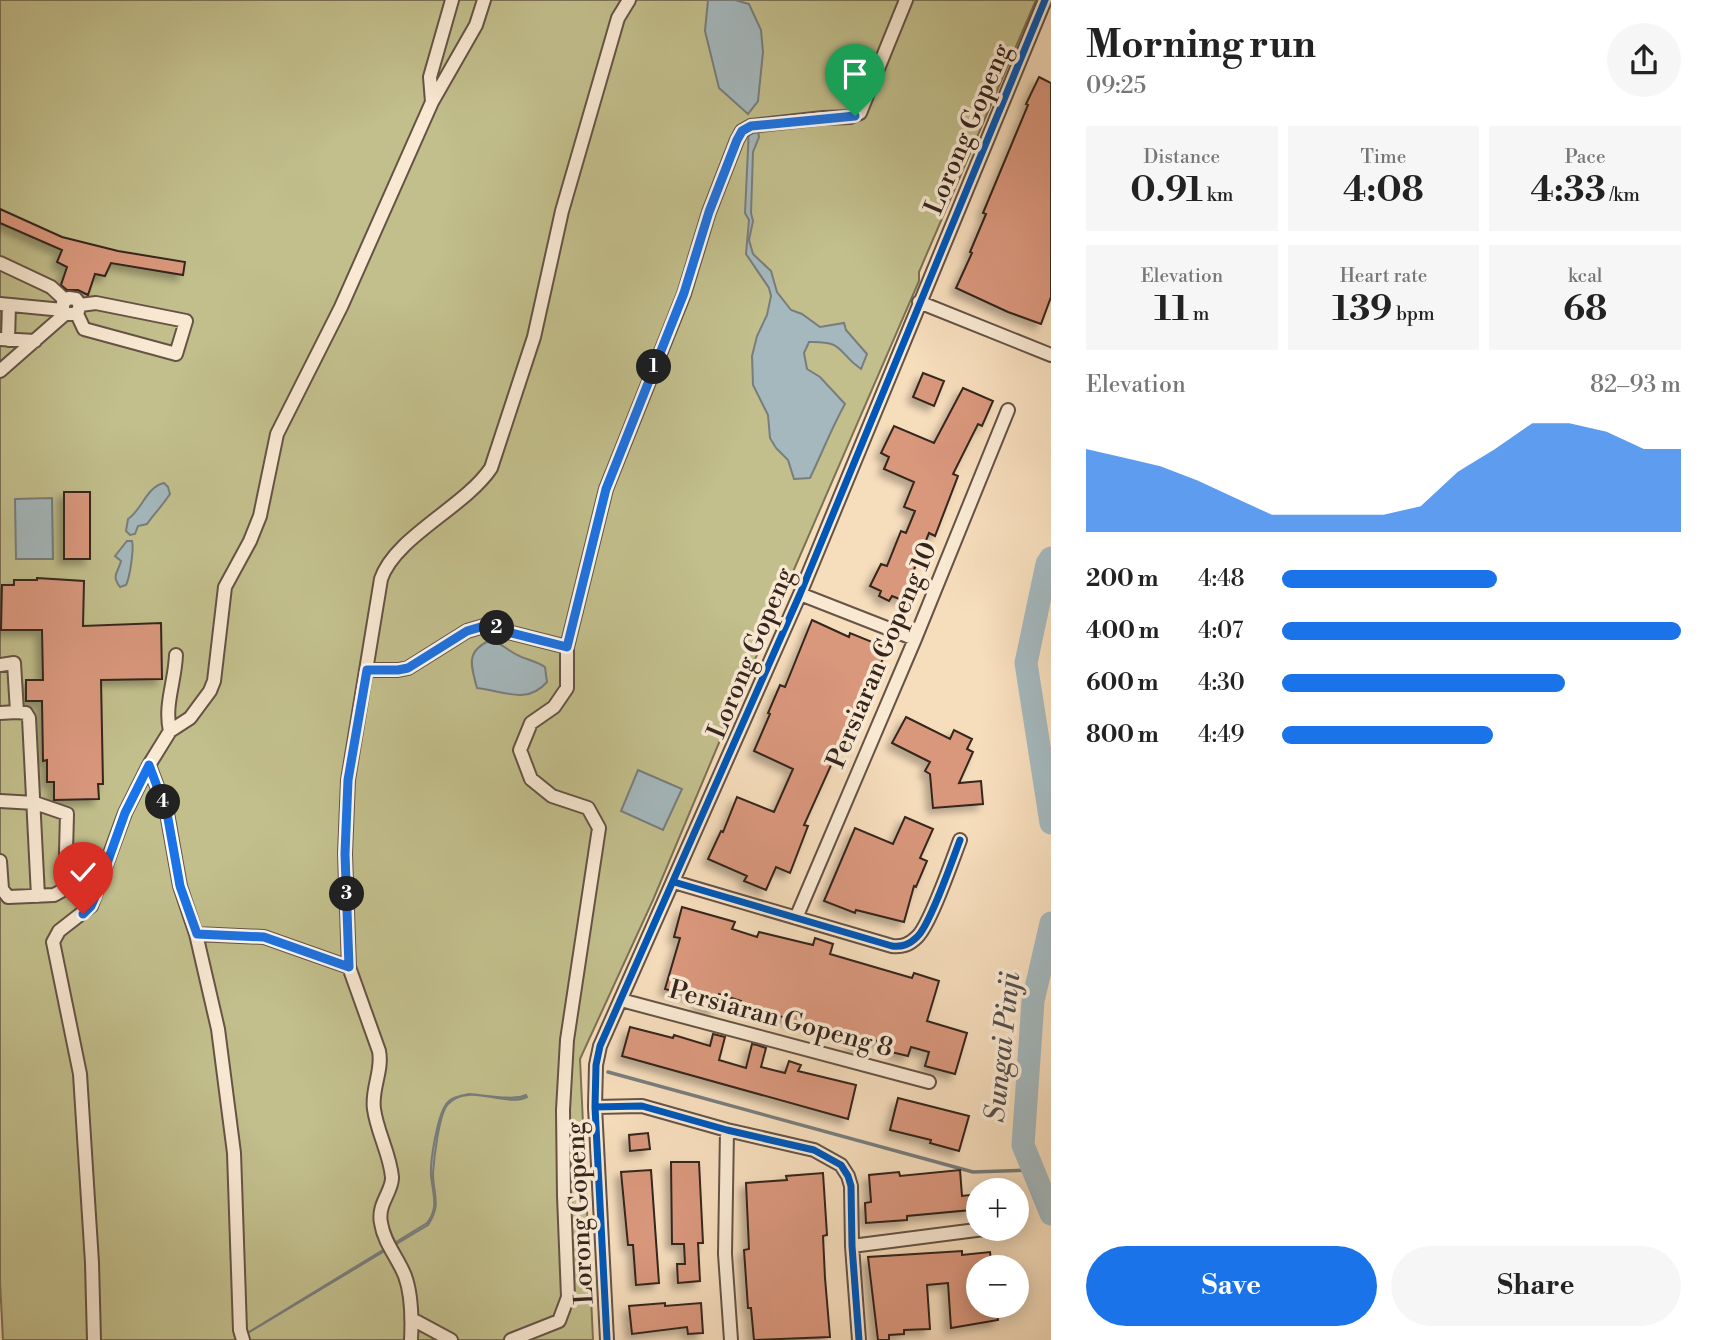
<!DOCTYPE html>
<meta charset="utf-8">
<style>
:root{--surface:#fff;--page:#f6f6f6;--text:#222;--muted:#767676;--accent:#1a73e8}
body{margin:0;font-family:"Libre Bodoni",serif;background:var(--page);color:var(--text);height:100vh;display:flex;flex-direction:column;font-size:26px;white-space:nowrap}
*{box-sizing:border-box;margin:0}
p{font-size:23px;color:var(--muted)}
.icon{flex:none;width:38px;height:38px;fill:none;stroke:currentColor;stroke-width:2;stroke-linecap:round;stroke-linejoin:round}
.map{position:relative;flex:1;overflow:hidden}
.sheet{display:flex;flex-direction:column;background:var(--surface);width:665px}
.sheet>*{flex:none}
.controls{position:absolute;left:966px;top:1178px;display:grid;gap:14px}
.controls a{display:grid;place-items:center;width:63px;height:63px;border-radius:50%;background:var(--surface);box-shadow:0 4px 18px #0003;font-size:35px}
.pin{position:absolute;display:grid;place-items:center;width:60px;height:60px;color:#fff;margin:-72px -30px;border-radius:50% 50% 50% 0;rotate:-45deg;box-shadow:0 0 7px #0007}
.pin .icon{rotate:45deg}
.km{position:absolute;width:35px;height:35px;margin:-18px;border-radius:50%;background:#222;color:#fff;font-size:19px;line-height:35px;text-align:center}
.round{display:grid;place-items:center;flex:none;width:74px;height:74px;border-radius:37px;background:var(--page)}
.headline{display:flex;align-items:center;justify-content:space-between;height:119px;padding:0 35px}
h1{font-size:38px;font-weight:800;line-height:52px}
.metrics{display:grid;grid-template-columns:repeat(3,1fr);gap:10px;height:119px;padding:7px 35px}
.metrics div{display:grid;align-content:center;border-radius:0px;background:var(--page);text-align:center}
.metrics b{font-size:35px;font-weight:800}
.metrics small{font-size:19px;font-weight:400}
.metrics p{font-size:19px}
.chart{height:196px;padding:14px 35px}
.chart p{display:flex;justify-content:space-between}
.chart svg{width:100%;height:126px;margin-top:7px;fill:var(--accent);opacity:.7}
.cta{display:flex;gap:14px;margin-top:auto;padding:14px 35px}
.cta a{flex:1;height:80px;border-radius:42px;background:var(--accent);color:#fff;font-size:28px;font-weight:800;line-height:80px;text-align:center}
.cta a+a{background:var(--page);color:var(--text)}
ul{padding:0 35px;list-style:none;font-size:23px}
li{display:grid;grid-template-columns:112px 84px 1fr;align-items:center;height:52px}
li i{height:18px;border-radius:9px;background:var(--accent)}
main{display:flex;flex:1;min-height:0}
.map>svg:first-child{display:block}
.green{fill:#c2bf8c;stroke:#7c7255;stroke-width:2}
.water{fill:#a4b8bd;stroke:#787d7d;stroke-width:2}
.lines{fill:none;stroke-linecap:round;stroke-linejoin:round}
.stream{stroke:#787d7d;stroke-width:3.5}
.river{stroke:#a4b8bd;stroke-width:23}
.building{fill:#d9977c;stroke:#35251e;stroke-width:2;filter:url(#shadow)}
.minor-casing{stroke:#655346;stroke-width:16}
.minor{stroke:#f9e9d3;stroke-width:12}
.cycleway-casing{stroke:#f9e9d3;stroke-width:11}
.cycleway{stroke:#0057b8;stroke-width:7}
.route-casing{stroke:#fff;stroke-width:14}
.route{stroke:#1a73e8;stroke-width:9}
.labels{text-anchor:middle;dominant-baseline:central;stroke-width:7;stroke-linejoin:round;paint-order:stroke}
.street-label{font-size:26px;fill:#35251e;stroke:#f9e9d3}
.water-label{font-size:28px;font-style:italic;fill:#56514e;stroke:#f9e9d3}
</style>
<main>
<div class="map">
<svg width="1051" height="1340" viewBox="0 0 1051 1340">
<defs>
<filter id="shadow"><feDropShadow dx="-5.5" dy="5.5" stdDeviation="3.5" flood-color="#0004"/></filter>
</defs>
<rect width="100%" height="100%" fill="#f6ddbc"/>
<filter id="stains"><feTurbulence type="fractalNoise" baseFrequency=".00286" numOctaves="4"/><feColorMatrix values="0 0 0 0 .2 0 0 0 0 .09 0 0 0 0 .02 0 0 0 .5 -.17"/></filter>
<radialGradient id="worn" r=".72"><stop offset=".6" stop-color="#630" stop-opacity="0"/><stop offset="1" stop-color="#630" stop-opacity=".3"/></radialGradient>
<!-- green -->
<path class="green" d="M0,0h1036l-117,272v9l-198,457 -68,162 -73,159 13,281h-590l-3,-58z"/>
<!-- water -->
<path class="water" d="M708,0h27l14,4 12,26 2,22 -5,49 -10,13 -29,-26 -14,-57z
M757,125l2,12 -6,15 -2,61 2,8 -4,19 4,14 18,17 6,21 14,18 11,4 18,13 24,-4 2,7 21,24 -6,15c-25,-17 -15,-28 -52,-27l-5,11 3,16 13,8 25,27c-13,23 -23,49 -35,74l-16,1 -6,-19 -12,-12 -6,-10 -2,-23 -15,-30 -1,-29 5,-20 10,-21 4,-19 -2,-8 -23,-34 3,-34 -4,-7 4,-85z
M164,483l4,4 2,7c-8,12 -15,19 -23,30l-9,2 -3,8 -5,1 -4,-4 2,-12c14,-9 18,-32 36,-36z
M52,498l1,61h-37l-1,-60z
M127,541h5c2,8 -2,36 -6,44l-6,2c-9,-12 -2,-14 1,-26l-6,-5z
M491,640c9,3 13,7 21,12 10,7 23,8 33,15l2,15c-20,23 -43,9 -70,6 -6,-23 -12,-37 14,-48z
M638,770l44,19 -19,41 -42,-19z
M469,1094c15,1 46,7 57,1l1,2c-22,11 -58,-15 -79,7 -9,9 -14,55 -15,69 0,22 9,31 -5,52l-192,115 191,-117c12,-15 6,-29 4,-47 -1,-15 6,-57 14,-70 5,-9 15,-10 24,-12z"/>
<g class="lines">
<!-- stream -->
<path class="stream" d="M608,1072l365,100 60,-2"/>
<!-- river -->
<path class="river" d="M1051,558l-4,6 -21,99 25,160
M1051,923l-18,78 -10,144 28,69"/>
</g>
<!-- building -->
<path class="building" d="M1039,77l12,6v214l-10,27 -33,-12 -52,-24 16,-35 -2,-1 16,-38 -3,-1 45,-108 -2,-1z
M0,209l62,28 56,14 67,11 -2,13 -72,-12 -6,13 -10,-2 -7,21 -10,-5h-11l-6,-5 6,-18 -10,-5 5,-12 -62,-27z
M923,373l21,8 -10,25 -21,-9z
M963,388l30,13 -11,25 -4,-2 -25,50 5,2 -23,60 -6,-3 -18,44 7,3 -6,14 -6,-2 -4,8 -10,-4 -3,5 -10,-5 2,-5 -11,-5 11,-22 6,2 14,-35 5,2 9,-22 -11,-4 10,-25 -30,-13 5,-12 -8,-4 13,-27 40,17z
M64,492h26v67h-26z
M37,578l47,3 -1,45 78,-3 1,56 -61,1 2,104h-5l1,15 -45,1v-18h-7v-22l-4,1 -1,-60h-16v-21h17l-1,-50h-41l1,-45h12v-5h23z
M812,620l37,17 1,-4 37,15 -10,25 -3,-1 -20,46 4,1 -10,26 -7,-2 -37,82 4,1 -18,47 -14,-6 -10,23 -22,-9 3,-5 -39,-17 13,-28 2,1 14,-35 37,15 19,-43 -39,-18 16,-37 -2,-1 12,-28 5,2z
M906,717l44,22 4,-9 18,9 -5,10 6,3 -14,31 22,-2 2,23 -50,4 -3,-34 -5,-3 5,-9 -38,-19z
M905,817l28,12 -13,29 7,3 -11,26 -2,-1 -10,36 -48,-12 -1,3 -31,-12 31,-73 38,16z
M682,907l53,15 -3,7 25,8 2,-5 54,13 2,-7 18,6 -3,10 82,24 2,-5 25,8 -12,40 40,12 -12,41 -30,-8 4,-14 -18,-5 -3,9 -17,-4 1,-6 -26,-9 -4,12 -10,-4 2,-8 -114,-32 1,-4 -22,-7 -4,16 -17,-5 2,-7 -35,-9 15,-51 -6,-1z
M630,1027l43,11 1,-3 36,11 3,-12 12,3 -6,23 27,8 6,-24 5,1 9,3 -5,19 24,6 4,-12 12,4 -3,6 58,14 -8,34 -226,-63z
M898,1098l71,18 -10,35 -29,-8 1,-3 -41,-10z
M648,1133l2,16 -20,2 -1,-16z
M671,1162h28l4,81h-5l2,38 -22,2 -1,-19h8l-1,-20h-12z
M651,1170l8,113 -23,2 -3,-40h-5l-7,-73z
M960,1170l2,26 8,-1 1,15 -64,6v4l-41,3 -1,-20 6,-1 -2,-27 30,-3 1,4z
M823,1173l4,62 -4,1 2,42 5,59 -76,3 -3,-32h-3l-4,-58 5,-1 -3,-66 41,-3 -1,-4z
M962,1251v4l28,-3 2,15h-14v39h18l2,14 -47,8 -3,-45 -21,2 3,44 -26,1v4l-15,1v5h-11l-10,-83z
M665,1303v3l36,-3 2,30 -15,1 -1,-7 -55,7 -3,-28z"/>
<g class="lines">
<defs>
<path id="minor" d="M432,102l-2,-25 22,-77
M0,263l51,24 14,13
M919,302l132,53
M0,304l63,6
M77,314l7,15 92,25 10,-33 -90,-18 -16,2
M0,339l35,2
M8,340l1,-35
M0,371l65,-57h12l3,-9 -4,-6 -7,-1 -6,5v7l2,4
M800,594l115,45
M567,647l39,-158 78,-195 25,-82 28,-72 5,-9 9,-5 72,-8 27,-1 10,-4 46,-113
M0,665l14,-2 3,49 -17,1
M367,670h31l10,-2 59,-37 17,-5 83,21v41l-13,19 -23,16 -11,27 11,29 21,17 36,12 11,20 -32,212 -4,70 1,86 4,101 -9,24 -48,19
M17,712l9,1 3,5 9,178
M170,731c-6,-26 5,-49 6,-76
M0,801l35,2 32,11 -2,75 -11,6 -46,2 -6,-8 -2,-28
M674,882l218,64c10,1 17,-1 25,-9 13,-12 35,-76 43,-97
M796,918l119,-279 93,-229
M196,934l68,3 85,30
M621,1000l308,82
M595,1107l47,-1 85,24 87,20 27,15 7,11 3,10 1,60 7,94
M727,1130l-2,124 6,86
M852,1246l132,-17
M412,1319l39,21
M94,1340l-2,-77 -12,-189 -27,-132 6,-11 32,-25 34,-93 24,-48
M243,1340l-3,-10 -6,-177 -16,-124 -22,-95 -16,-48 -13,-73 -18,-48 21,-34 20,-13 20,-27 4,-10 11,-94 25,-46 10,-25 17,-82 64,-127 91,-205 44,-77 8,-25
M411,1340c1,-20 1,-45 -6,-64 -7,-18 -21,-33 -24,-53 -4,-19 12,-32 11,-46 -2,-23 -15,-45 -18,-68 -3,-20 9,-38 5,-58l-30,-84 -4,-113 3,-74 33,-201c14,-42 84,-72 110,-111l43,-131 28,-126 56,-193 11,-18
M607,1340l-12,-233 1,-42 4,-19 200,-452 245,-594"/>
</defs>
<!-- minor casing -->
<use href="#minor" class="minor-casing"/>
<!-- minor -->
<use href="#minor" class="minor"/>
<defs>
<path id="cycleway" d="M674,882l218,64c10,1 17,-1 25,-9 13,-12 35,-76 43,-97
M595,1107l47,-1 85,24 87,20 27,15 7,11 3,10 1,60 7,94
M607,1340l-12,-233 1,-42 4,-19 200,-452 245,-594"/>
</defs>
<!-- cycleway casing -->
<use href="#cycleway" class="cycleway-casing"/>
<!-- cycleway -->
<use href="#cycleway" class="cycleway"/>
</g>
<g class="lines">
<defs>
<path id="route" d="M83,914l8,-8 4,-9 30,-84 24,-48 18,48 13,73 17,48 67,3 85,30 -4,-113 3,-74 19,-110h31l10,-2 59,-37 17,-5 83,21 39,-158 78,-196 25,-81 28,-72 5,-9 9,-5 104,-10"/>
</defs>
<!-- route casing -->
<use href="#route" class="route-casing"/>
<!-- route -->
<use href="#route" class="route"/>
</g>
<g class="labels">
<!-- street labels -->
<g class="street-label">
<text transform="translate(968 129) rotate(-67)">Lorong Gopeng</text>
<text transform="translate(751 653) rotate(-67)">Lorong Gopeng</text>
<text transform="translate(882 655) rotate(-67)">Persiaran Gopeng 10</text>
<text transform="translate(781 1019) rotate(15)">Persiaran Gopeng 8</text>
<text transform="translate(580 1213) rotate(-93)">Lorong Gopeng</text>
</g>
<!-- water labels -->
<g class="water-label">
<text transform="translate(1003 1047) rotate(-84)">Sungai Pinji</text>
</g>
</g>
<rect width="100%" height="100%" filter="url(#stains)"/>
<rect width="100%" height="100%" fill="url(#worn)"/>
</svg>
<div class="controls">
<a>+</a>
<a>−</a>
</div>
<div class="pin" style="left:855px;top:116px;background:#1e9e55"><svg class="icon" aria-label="arrive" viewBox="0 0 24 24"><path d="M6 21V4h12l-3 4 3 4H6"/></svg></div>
<div class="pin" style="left:83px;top:914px;background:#d93025"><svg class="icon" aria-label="check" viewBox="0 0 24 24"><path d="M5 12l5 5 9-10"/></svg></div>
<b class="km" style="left:654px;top:367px">1</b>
<b class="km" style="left:497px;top:628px">2</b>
<b class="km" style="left:347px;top:894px">3</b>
<b class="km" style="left:163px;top:802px">4</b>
</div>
<section class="sheet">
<div class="headline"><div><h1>Morning run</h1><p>09:25</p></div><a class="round"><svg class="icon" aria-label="share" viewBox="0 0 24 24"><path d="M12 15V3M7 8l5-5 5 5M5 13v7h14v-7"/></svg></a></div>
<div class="metrics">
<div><p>Distance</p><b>0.91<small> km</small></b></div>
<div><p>Time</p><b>4:08</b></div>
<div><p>Pace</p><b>4:33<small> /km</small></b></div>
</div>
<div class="metrics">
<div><p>Elevation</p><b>11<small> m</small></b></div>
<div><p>Heart rate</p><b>139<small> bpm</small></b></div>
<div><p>kcal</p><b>68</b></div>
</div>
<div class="chart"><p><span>Elevation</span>82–93 m</p>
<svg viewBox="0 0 160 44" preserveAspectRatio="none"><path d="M0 44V15L10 18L20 21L30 26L40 32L50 38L60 38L70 38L80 38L90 35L100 23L110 15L120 6L130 6L140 9L150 15L160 15V44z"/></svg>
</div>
<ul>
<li><b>200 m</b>4:48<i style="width:54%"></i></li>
<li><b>400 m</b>4:07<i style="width:100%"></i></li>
<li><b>600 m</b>4:30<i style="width:71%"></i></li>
<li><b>800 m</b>4:49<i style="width:53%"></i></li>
</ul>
<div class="cta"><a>Save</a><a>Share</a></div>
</section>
</main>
